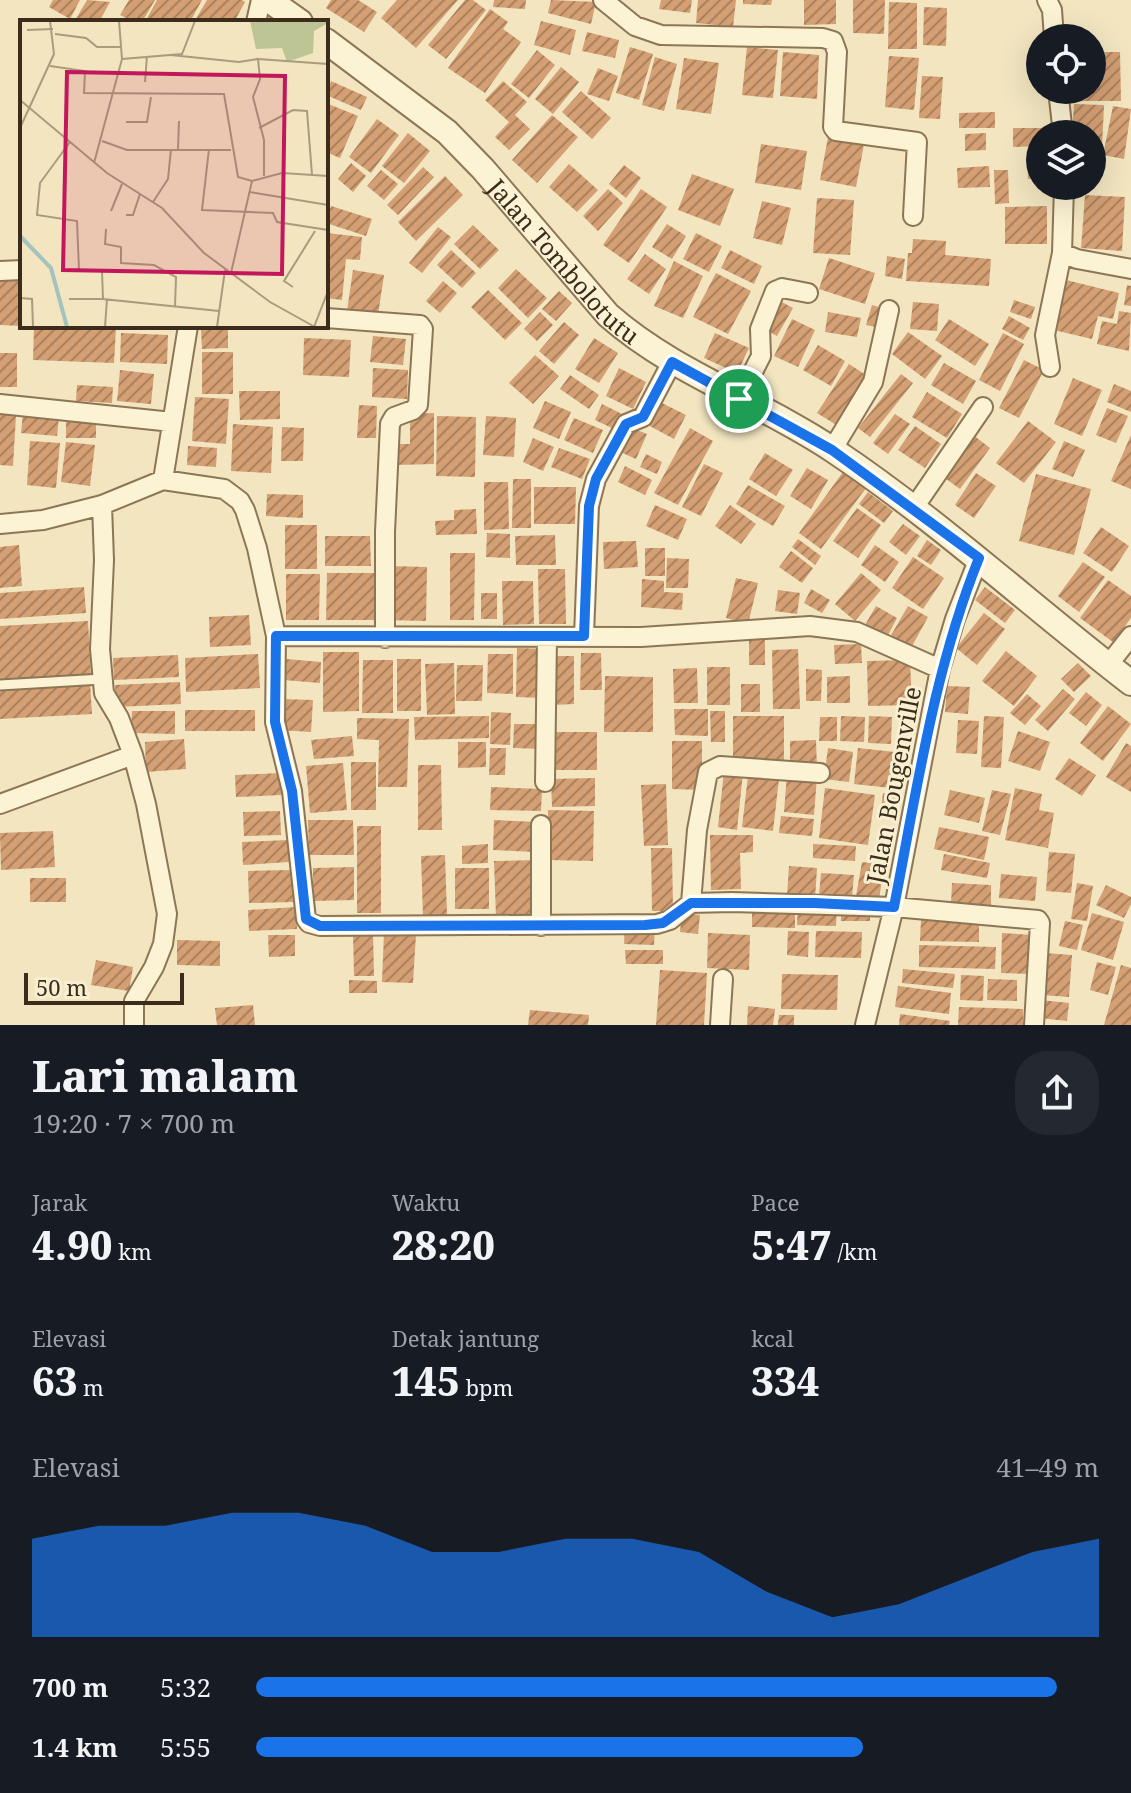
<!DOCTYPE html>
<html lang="id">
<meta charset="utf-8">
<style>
:root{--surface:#171b24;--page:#242831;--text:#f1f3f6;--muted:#9ea1a6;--accent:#1a73e8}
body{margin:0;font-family:"Noto Serif",serif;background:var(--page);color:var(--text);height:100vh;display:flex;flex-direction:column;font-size:30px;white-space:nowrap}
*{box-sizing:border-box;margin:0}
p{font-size:26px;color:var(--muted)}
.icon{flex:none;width:44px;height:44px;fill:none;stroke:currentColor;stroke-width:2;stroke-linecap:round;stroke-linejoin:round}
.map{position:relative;height:1025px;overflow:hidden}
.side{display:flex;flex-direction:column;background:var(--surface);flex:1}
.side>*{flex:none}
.buttons{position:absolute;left:1026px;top:24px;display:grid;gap:16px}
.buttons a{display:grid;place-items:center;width:80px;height:80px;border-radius:50%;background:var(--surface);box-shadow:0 8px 32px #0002;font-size:40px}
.scale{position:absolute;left:24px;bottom:20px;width:160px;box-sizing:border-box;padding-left:8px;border:4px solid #3b2c1c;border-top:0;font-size:22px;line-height:28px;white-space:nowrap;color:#3b2c1c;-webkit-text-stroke:6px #f8efd1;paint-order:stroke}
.pin{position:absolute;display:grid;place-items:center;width:68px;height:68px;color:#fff;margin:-34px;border:4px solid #fff;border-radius:50%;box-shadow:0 2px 8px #0007}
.round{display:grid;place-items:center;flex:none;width:84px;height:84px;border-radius:32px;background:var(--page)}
.summary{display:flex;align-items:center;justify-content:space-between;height:136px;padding:0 32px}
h1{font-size:44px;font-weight:800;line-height:60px}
.figures{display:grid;grid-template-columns:repeat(3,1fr);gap:12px;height:136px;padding:8px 32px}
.figures div{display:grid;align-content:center}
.figures b{font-size:40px;font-weight:800}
.figures small{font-size:22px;font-weight:400}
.figures p{font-size:22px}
.chart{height:224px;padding:16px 32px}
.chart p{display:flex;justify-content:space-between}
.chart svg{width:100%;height:144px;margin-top:8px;fill:var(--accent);opacity:.7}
ul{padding:0 32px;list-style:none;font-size:26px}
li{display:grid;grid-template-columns:128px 96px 1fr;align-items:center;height:60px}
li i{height:20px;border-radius:10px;background:var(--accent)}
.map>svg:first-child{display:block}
.building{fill:url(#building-hatch)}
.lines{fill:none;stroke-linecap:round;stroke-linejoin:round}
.service-casing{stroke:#8d7656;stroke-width:13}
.minor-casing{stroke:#8d7656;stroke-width:22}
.tertiary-casing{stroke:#8d7656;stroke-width:28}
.service{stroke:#fcf2d4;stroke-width:9}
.minor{stroke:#fcf2d4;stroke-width:18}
.tertiary{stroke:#fcf2d4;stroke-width:24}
.route-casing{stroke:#fff;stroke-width:16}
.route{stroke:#1a73e8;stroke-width:10}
.labels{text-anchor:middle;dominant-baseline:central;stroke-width:6;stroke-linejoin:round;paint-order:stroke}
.street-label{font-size:24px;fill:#3b2c1c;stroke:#f8efd1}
.inset-river{fill:none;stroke:#a4c3bc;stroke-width:4}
.inset-road{fill:none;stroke:#a99b7e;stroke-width:2}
.view{fill:#c2185b;fill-opacity:0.15;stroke:#c2185b;stroke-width:4}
.inset-edge{fill:none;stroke:#3b2c1c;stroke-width:4}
</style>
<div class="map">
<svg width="1131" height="1025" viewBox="0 0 1131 1025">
<defs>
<pattern id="building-hatch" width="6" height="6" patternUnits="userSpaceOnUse" patternTransform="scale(2)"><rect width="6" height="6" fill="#d39f73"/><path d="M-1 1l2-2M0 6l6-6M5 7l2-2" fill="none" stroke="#ac825e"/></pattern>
</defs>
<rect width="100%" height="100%" fill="#f2e5c0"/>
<!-- building -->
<path class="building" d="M53,0h27l-10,19 -21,-12z
M87,0l23,2 -11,20h-25z
M129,0h26l-13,22h-8l-14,-7z
M157,0h45l-12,22h-45z
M207,0h35l3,2 -11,20h-40z
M331,0h27l19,12 -13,20 -38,-24z
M397,0h61l-42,48 -35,-30z
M465,0h8l13,10 -40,49 -18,-14z
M494,0h32l-1,9 -32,-2z
M551,0l45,2 -5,22 -43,-11z
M661,0h31l-2,13 -31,-4z
M698,0h38l-3,27 -37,-4z
M743,0h29l-1,5 -28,-1z
M804,0h32v24l-32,1z
M853,0h32l-1,34 -31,-1z
M889,2l28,1v46h-29z
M924,7l23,1 -1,38 -23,-1z
M490,9l18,13 -5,7 18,13 -36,51 -37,-25z
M541,21l35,9 -6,25 -36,-10z
M587,32l32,8 -4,18 -33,-7z
M630,47l23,7 -14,46 -23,-7z
M747,47l31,3 -5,48 -31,-3z
M537,50l18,15 -26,33 -18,-14z
M783,52l36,3 -2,44 -37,-3z
M1092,52h28l1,49h-47v-11h18z
M889,56l30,2 -5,52 -29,-3z
M655,57l22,7 -13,47 -22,-6z
M684,58l35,5 -8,51 -35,-5z
M561,67l18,15 -26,32 -18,-15z
M598,68l20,8 -9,25 -22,-7z
M922,76l21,1 -3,42 -21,-1z
M331,81l36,16 -6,13 -35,-15z
M503,81l24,21 -12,13 15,14 -21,21 -14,-13 14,-15 -24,-22z
M581,91l30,27 -19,21 -30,-27z
M326,103l32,13 -18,42 -14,-6z
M1074,104l30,1 -3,65h-9v-36h-20z
M1113,106l18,3 -7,50 -21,-4z
M995,112v16h-36v-15z
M552,115l26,22 -41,46 -25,-23z
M377,119l22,16 -28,38 -22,-16z
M1013,128h35v6h-8v12l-27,1z
M829,132l36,7 -9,48 -36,-7z
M408,133l22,18 -26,32 -22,-17z
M986,133v17l-21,1v-17z
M761,144l46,7 -6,39 -46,-7z
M1027,151h13v28h-12z
M351,163l15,13 -13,16 -15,-13z
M569,164l29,26 -21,22 -28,-25z
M624,165l17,13 -15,20 -17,-14z
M989,166l1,21 -32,1 -1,-20z
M423,167l11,10 -36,38 -11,-10z
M381,170l17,14 -14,16 -17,-14z
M994,170h14l1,33 -14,1z
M692,174l42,15 -14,37 -42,-16z
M445,176l18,19 -47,46 -18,-19z
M608,189l15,14 -25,28 -15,-15z
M641,189l26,18 -38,56 -26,-18z
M1085,195l40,2 -3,54 -41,-3z
M817,198l37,2 -4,55 -37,-2z
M762,201l29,7 -9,37 -29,-7z
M331,206l41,13 -6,17 -40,-13z
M1047,206v38h-42v-37z
M667,224l19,12 -14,23 -20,-12z
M473,225l26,25 -19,19 -26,-25z
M438,227l13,10 -29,36 -13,-10z
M327,233l35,4 -2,23 -14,-1 -4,41 -16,-2z
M696,233l26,13 -13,26 -26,-13z
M913,239l33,2 -1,14 46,4 -2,27 -83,-5 2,-28h4z
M451,250l25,23 -14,15 -25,-23z
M730,250l32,16 -8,18 -33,-16z
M645,254l21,15 -17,25 -22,-15z
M887,256l18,3 -3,20 -17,-3z
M829,258l46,15 -10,31 -46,-15z
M674,261l29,15 -20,42 -29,-12z
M516,269l31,29 -19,20 -30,-30z
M353,270l31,5 -6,40 -31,-4z
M716,273l35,18 -23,43 -35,-17z
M0,278h22v48l-22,-1z
M1066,280l53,13 -6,26 -15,-3 -6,23 -38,-9z
M443,281l14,12 -17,20 -14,-12z
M1127,285l4,1v20l-7,-1z
M488,290l34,33 -17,17 -34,-33z
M559,291l13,12 -16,18 -14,-12z
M778,300l15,8 -16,28 -15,-8z
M1014,300l21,7 -4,12 -21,-7z
M913,302l26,2 -2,27 -27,-2z
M872,305l10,3 -6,19 -10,-2z
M1119,311l12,2 -2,38 -32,-7 5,-23 15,3z
M540,312l13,13 -16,16 -13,-12z
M828,312l33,6 -4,19 -32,-5z
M1009,316l21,12 -7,12 -21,-11z
M792,319l23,11 -17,37 -24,-11z
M949,319l40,25 -14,22 -40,-26z
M564,322l15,13 -25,29 -15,-13z
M34,326l82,2 -2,35 -81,-3z
M228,329v19l-26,1 -1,-19z
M908,332l34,24 -17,23 -33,-25z
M121,333l47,2 -1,29 -47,-2z
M715,333l34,15 -12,25 -33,-15z
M1003,333l21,11 -24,47 -21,-11z
M373,336l33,3 -3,26 -33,-3z
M304,338l47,2 -2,37 -46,-2z
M594,338l24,15 -19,30 -24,-14z
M818,345l27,16 -14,25 -28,-16z
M202,352h31v42h-31z
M0,353h17v34h-17z
M535,355l24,21 -26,28 -24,-21z
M1024,360l20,10 -25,48 -20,-10z
M944,363l32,18 -13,23 -32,-19z
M849,364l20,13 -31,49 -21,-13z
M373,368l35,2 -1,29 -35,-2z
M619,368l27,14 -13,27 -27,-13z
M120,370l34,4 -3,30 -34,-3z
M901,374l12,9 -43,54 -12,-9z
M570,375l29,20 -10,14 -29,-20z
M1073,378l29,12 -20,46 -28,-12z
M1114,384l17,7v21l-24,-10z
M77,385l36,2 -1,16 -36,-2z
M239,391h41v28l-40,1z
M927,392l35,22 -15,24 -35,-21z
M195,397l34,2 -3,45 -34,-3z
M545,401l26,11 -12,27 -26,-11z
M658,401l28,14 -12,24 -28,-15z
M602,404l20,10 -8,15 -19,-9z
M359,405l18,1 -1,32h-19z
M1107,408l21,8 -12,27 -20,-8z
M23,413l36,3 -2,20 -36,-3z
M434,413v51l-38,1v-21h14v-30z
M0,414l16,1 -3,51 -13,-1z
M895,414l15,10 -22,30 -15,-11z
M437,416l39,1 -1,60 -39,-1z
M486,416l30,2 -2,39 -31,-2z
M574,418l29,12 -10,23 -29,-13z
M96,419v19h-30v-18z
M1028,421l28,21 -32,41 -28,-20z
M233,424l40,3 -2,46 -40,-2z
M627,426l20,8 -11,25 -20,-9z
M915,426l26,18 -16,24 -27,-18z
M282,427l22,1 -1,33h-22z
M690,428l23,13 -35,64 -24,-12z
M973,435l17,13 -30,41 -18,-13z
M1131,435v54l-20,-8z
M533,438l21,9 -11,24 -20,-9z
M30,441l30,2 -4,45 -29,-3z
M1064,441l21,9 -12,27 -21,-8z
M66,442l29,3 -5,41 -29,-4z
M188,446l29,2 -1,19 -29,-2z
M559,448l31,11 -8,20 -31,-12z
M765,453l28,17 -17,26 -27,-17z
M646,454l16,8 -5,12 -17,-7z
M704,464l19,9 -22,43 -19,-9z
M625,466l27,14 -7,15 -27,-13z
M807,468l21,12 -17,29 -21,-13z
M843,472l23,16 -45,61 -22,-16z
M976,473l20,13 -22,32 -19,-13z
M1036,474l55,15 -17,66 -55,-14z
M513,479h18v49h-19z
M484,482h24l1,47 -25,1z
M748,485l37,21 -12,20 -37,-22z
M534,487h42l-1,37h-41z
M868,492l25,19 -9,12 -25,-19z
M267,494l36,1v23l-37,-2z
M655,505l32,14 -9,21 -32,-14z
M730,505l26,19 -15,20 -26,-18z
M857,508l24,17 -23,33 -25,-17z
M476,509l1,25 -41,1 -1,-14 19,-1v-10z
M903,524l17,12 -14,19 -17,-13z
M285,525h32v44h-32z
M1101,527l28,19 -17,26 -29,-19z
M487,533l23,1v24l-24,-1z
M555,535l1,30h-40l-1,-29z
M325,536h45l1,30h-46z
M798,539l23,17 -6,9 -23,-18z
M927,540l14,10 -10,15 -14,-9z
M636,541l2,26 -34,2 -1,-27z
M19,545l3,41 -22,2v-41z
M875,545l24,17 -14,20 -24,-17z
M645,548h20v28h-20z
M791,551l22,17 -11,15 -23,-16z
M450,553h25l-1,67h-24z
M913,557l31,21 -21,31 -31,-21z
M667,558l22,1 -1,29h-22z
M1083,562l22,15 -26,35 -21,-16z
M389,566l38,1 -1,54 -38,-1z
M538,569h27l1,55h-27z
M327,573h52v47h-53z
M861,573l20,17 -26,31 -20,-17z
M286,574h34l-1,46h-33z
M736,578l22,5 -10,41 -22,-6z
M642,579l22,2v11l19,1 -1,17 -41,-3z
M1108,580l23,16v22l-18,24 -33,-24z
M502,581h31l1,43 -31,1z
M84,587l2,26 -86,6v-26z
M985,587l30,23 -10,13 -30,-23z
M811,589l19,11 -8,13 -18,-10z
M778,590l22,3 -3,21 -22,-3z
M481,593h16v26h-16z
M876,606l21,12 -10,19 -22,-12z
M908,606l20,11 -17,31 -21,-11z
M984,613l21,16 -28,36 -21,-17z
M249,615l2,30 -41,2 -1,-30z
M88,621l3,55 -91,5v-55z
M749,634h16v31h-16z
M861,644l1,19 -27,1 -1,-19z
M517,648l29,1 -2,49 -28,-1z
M798,649l2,60h-27l-1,-59z
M1006,651l31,25 -23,30 -32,-25z
M323,652h36v59l-36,1z
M581,653h20l1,37h-22z
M258,654l2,34 -74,4 -1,-34z
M488,654h25v40l-26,-1z
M178,655l1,22 -65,3 -1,-22z
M551,656h23v48l-22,1z
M286,659l35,3 -1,21 -36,-3z
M397,659h24v52h-24z
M363,660h30v53h-31z
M910,660l2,45 -44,1 -1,-45z
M454,663l1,51 -28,1 -2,-51z
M1078,663l13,13 -17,16 -13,-13z
M457,665h26l-1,36h-26z
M707,667h23v38h-23z
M697,668l1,35h-24l-1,-34z
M806,669l16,1 -1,31h-15z
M605,676l48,1v55h-49z
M850,676v27h-23v-26z
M180,682l1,22 -65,3 -1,-22z
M90,683l2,31 -92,5v-31z
M741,684h19v28h-19z
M947,686l23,1 -2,27 -23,-2z
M1063,689l12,10 -27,32 -13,-11z
M1086,692l16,13 -16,21 -17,-13z
M1027,694l14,12 -16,19 -15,-12z
M281,699l32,1 -2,32 -31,-2z
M1108,706l23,18 -28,37 -23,-18z
M674,709h34v27l-33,-1z
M185,710h70v21h-70z
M132,711h43v23l-44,-1z
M710,711h15v31h-14z
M491,712l20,1 -1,32 -20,-1z
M489,716v22l-74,2 -1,-23z
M733,716h51v48h-51z
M841,716l24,1 -1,25 -24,-1z
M869,716l23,1 -1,27 -23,-1z
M984,716l20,1 -3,51 -20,-1z
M820,717h17v24h-18z
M357,718l52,1 -2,68h-29l1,-47 -22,-1z
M958,720l21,1 -2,33 -21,-1z
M514,724h30l-1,25 -30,-1z
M1018,731l32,11 -10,29 -32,-10z
M551,732h46v38h-46z
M352,736l2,20 -40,3 -3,-19z
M184,739l2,30 -40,3 -1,-30z
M816,740l1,28h-27v-27z
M672,741h30v49l-30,-1z
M458,742h28v25l-28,1z
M1126,743l5,3v46l-25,-15z
M490,748h16l-1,27h-16z
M828,748l25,4 -4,30 -25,-3z
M858,748l46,5 -4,36 -46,-5z
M1069,758l27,17 -14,21 -27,-17z
M351,762h25v48h-25z
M343,763l4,47 -37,3 -4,-47z
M418,765h23l1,65h-24z
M724,771l19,1 -6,58 -19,-3z
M281,773l1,22 -46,2 -1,-22z
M787,774l30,3 -3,38 -30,-3z
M748,776l31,3 -6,52 -31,-4z
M595,778v28l-43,1 -1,-28z
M666,784l2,61 -24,1 -3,-61z
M491,787l51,2 -1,22 -51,-1z
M825,788l50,7 -7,50 -49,-7z
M1015,788l27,6 -3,16 15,3 -6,35 -43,-8z
M950,790l35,8 -6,25 -35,-8z
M992,790l19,4 -11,41 -18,-4z
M883,793l15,2 -3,24 -15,-2z
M548,810l46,1 -1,50 -45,-1z
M280,811l1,24 -37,1 -1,-24z
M781,816l33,3 -2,17 -33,-3z
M308,820h45l1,35h-45z
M494,820l43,2 -2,30 -42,-2z
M357,826h24v87h-24z
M939,827l50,10 -5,23 -50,-11z
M53,831l2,36 -54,3 -1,-37z
M710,835h43v17l-13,1 1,36 -30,1z
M288,840l1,22 -46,3 -1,-23z
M488,844v19l-26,1v-18z
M813,844l43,2 -1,15 -42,-3z
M651,848h21l1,63h-21z
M1049,852l26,2 -4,39 -25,-2z
M944,854l46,9 -3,15 -46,-8z
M445,855l2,60 -24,1 -2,-60z
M537,860l1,56 -42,1 -2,-56z
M862,862l22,3 -5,35 -23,-4z
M789,866l28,2 -2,30 -28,-2z
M354,867v33l-41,1v-33z
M455,868h34v41h-34z
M293,870v32l-44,1 -1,-32z
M821,873l33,2 -2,22 -33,-2z
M1001,874l36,3 -2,24 -36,-3z
M30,878h36v24h-36z
M952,883l39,2v20l-40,-1z
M1077,883l16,3 -6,35 -16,-2z
M1106,885l25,12v7l-7,14 -28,-13z
M752,905l43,2v21l-43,-1z
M798,906l39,1 -1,19 -39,-1z
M296,907l1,22 -48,2 -1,-21z
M841,909l29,1v11h-29z
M682,913l18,2 -2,19 -18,-2z
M1092,913l32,9 -11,38 -32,-10z
M921,920l58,1v21l-59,-1z
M1065,921l18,4 -6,25 -18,-4z
M625,927l30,1 -1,17 -30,-1z
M788,931l21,1 -1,25 -21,-2z
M816,931l46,1 -1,26 -46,-1z
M353,932h20l1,44h-20z
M384,933l32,1 -3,49 -31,-1z
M708,933l42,2 -1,35 -42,-2z
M1002,933l30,2 -2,39 -29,-1z
M268,935h27v21l-26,1z
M177,940l43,1v25l-43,-1z
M919,945l77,2 -1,22 -76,-2z
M625,950h38v14h-37z
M1045,953l27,2 -3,42 -27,-2z
M96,960l37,7 -4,24 -38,-6z
M1097,962l19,5 -8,28 -18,-5z
M1121,965l10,3v57h-27z
M903,969l52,5 -2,14 -51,-5z
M660,970l47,3 -3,52h-48z
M782,974l56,1 -1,35 -56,-1z
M961,975l23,1 -1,25 -23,-1z
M988,979l29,1v21l-30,-1z
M349,980l28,1v12h-28z
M898,986l53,7 -2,21 -54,-7z
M1041,1000l28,3 -2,18 -28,-3z
M253,1005l2,20h-38l-2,-17z
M748,1006l27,3 -2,16h-26z
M959,1007l64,2v16h-65z
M530,1010l59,5 -1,10h-60z
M900,1014l50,7 -1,4h-50z
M779,1015h15v10h-16z"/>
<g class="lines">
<defs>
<path id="service" d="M0,685l102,-6"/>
<path id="minor" d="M603,0l32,26 26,9 162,3 10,3 4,11 -4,75 3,4 81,11 -4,74
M1047,0l5,10 2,28
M256,22l5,-22
M1058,90l5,44
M1064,186l-2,67 15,6 54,10
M0,271l22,-1
M326,318l94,7 3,4 -5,76 -5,5 -19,7 -4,7 -5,108v106
M1050,367l-5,-32 17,-82
M739,399l22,-43 -1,-27 15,-38 7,-3 26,5
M0,404l172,18
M832,450l41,-68 16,-72
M163,480l25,-154
M102,505l2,55 -4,89 4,44 15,25 14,37 13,49 21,110 -4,30 -9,23 -20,34v24
M913,509l70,-102
M0,524l43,-4 59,-15 61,-25 61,9 16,12 5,9 12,38 19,88 -1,86 17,69 14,128 3,4 11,3 337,-2 13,-4 21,-17 41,-1 162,5 144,13 2,3 -6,102
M276,636l365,1 169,-11 47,6 83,37
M584,636l5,-130 7,-27 30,-55 17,-7 29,-55
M1108,665l23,-29
M545,782l2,-145
M0,804l133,-49
M691,903l6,-73 11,-58 12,-6 100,7
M541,926v-101
M720,1025l3,-46
M865,1025l29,-118 46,-238 15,-50 24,-61"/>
<g id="tertiary">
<path d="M269,0l31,22"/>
<path id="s1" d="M326,41l121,91 36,37 125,146c67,59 152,86 225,135 105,70 198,156 298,233"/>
</g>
</defs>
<!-- service casing -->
<use href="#service" class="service-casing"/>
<!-- minor casing -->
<use href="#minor" class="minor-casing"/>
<!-- tertiary casing -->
<use href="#tertiary" class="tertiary-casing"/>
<!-- service -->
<use href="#service" class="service"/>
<!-- minor -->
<use href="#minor" class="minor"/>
<!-- tertiary -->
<use href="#tertiary" class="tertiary"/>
</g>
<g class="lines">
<defs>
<path id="route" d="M672,362l160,88 147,108c-45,112 -62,231 -85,349l-79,-4h-124l-28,20 -18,2 -325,1 -14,-7 -14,-128 -17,-69 1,-86h308l5,-130 7,-27 30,-55 17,-7z"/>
</defs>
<!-- route casing -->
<use href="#route" class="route-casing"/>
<!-- route -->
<use href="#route" class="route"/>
</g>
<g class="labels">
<!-- street labels -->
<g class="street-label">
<text stroke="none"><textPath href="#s1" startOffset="326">Jalan Tombolotutu</textPath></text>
<text transform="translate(893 785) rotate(-79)">Jalan Bougenville</text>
</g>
</g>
<!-- overview -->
<g transform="translate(20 20)">
<rect width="308" height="308" fill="#f2e5c0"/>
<path d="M230,1h78v2l-14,8 -1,22 -26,9 -5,-14 -26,1z" fill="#bcc593"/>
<path class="inset-river" d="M0,216l31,32 16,59"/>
<path class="inset-road" d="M7,10l26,-1M35,14l31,4 11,9h25M151,35l68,7 19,-3 2,20 -7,18 11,43v36M102,39l60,-5 13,-33M238,39l70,5M30,46l35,5 -1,22 140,1 14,83 14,4 30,-8 46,3M125,62l2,-26M0,80l87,73 55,35 42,45 66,49 45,25M106,102h21l4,-25M0,108l34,-74 -4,-33M239,108l34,-18 14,1 5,64M82,121l25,9h104M50,122l-30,41 -3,32 40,6 2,49 23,1 1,28 116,12M158,129l1,-28M189,129l-7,61 71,3 4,9 51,8M74,143l28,-104 -3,-38M230,172l78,13M133,182l15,-23 3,-30M91,191l11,-27M106,195h7l7,-21M86,209l-1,15 16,3v16l33,2 22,12 -1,29M211,253l21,-92M273,267l-9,-6 31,-50M0,278l12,1 1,28M49,279h34M85,307l2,-28M197,307l8,-57M294,307l14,-36"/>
<path class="view" d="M47,52l218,4 -3,198 -219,-4z"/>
<rect width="308" height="308" class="inset-edge"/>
</g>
</svg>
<div class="buttons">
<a><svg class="icon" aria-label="locate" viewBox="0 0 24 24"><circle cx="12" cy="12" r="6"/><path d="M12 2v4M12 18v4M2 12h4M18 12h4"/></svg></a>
<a><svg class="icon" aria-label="layers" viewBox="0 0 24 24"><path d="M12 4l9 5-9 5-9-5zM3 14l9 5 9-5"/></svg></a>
</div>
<div class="scale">50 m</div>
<div class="pin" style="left:739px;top:399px;background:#1e9e55"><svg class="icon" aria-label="arrive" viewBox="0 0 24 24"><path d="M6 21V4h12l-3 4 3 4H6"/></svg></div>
</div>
<section class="side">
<div class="summary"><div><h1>Lari malam</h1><p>19:20 · 7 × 700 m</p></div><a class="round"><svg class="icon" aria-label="share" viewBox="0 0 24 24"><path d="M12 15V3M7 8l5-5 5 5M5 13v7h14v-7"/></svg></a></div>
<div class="figures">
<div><p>Jarak</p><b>4.90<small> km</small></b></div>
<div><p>Waktu</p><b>28:20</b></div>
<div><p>Pace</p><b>5:47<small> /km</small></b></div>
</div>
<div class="figures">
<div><p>Elevasi</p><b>63<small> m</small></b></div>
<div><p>Detak jantung</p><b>145<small> bpm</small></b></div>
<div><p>kcal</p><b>334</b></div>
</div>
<div class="chart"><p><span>Elevasi</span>41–49 m</p>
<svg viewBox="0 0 160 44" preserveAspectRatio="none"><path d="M0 44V14L10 10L20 10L30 6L40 6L50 10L60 18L70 18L80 14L90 14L100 18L110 30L120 38L130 34L140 26L150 18L160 14V44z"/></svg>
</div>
<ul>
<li><b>700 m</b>5:32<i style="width:95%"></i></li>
<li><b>1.4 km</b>5:55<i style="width:72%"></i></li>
</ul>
</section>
